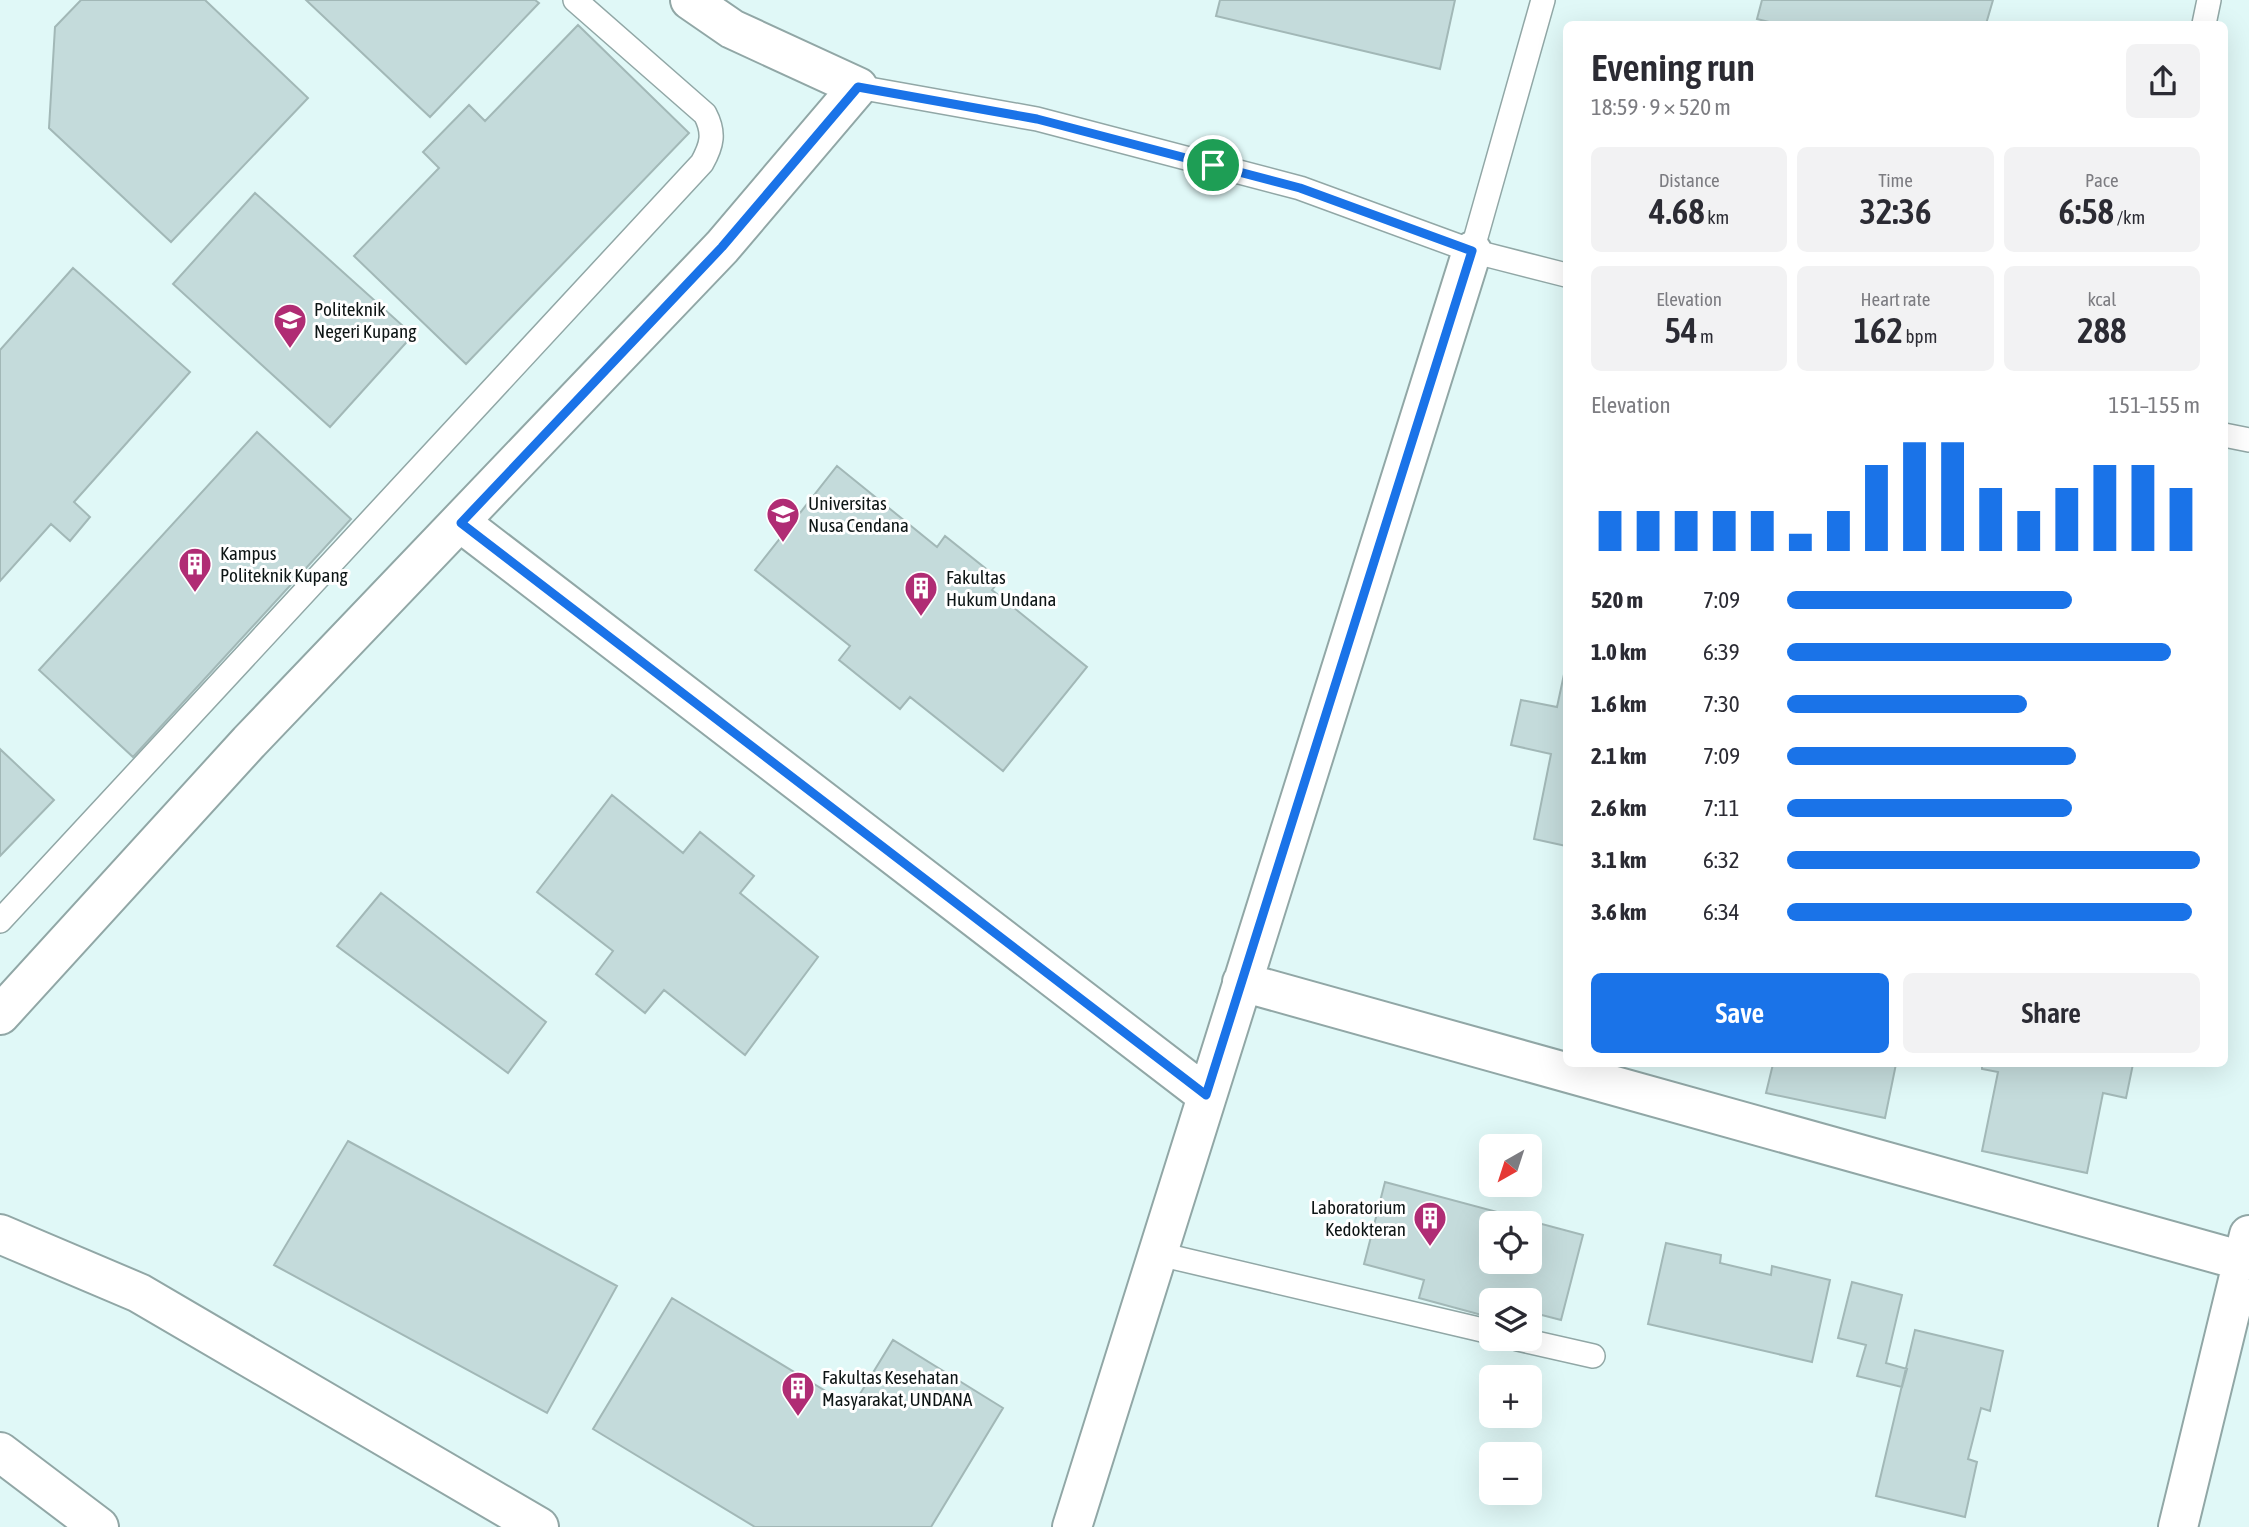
<!DOCTYPE html>
<meta charset="utf-8">
<style>
:root{--surface:#fff;--page:#f2f2f3;--text:#2b2b33;--muted:#7c7c81;--accent:#1a73e8}
body{margin:0;font-family:"Asap Condensed",sans-serif;background:var(--page);color:var(--text);height:100vh;display:flex;flex-direction:column;font-size:26px;white-space:nowrap}
*{box-sizing:border-box;margin:0}
p{font-size:23px;color:var(--muted)}
.icon{flex:none;width:38px;height:38px;fill:none;stroke:currentColor;stroke-width:2;stroke-linecap:round;stroke-linejoin:round}
.map{position:relative;flex:1;overflow:hidden}
.details{position:absolute;left:1563px;top:21px;width:665px;height:1046px;display:flex;flex-direction:column;background:var(--surface);border-radius:10px;box-shadow:0 7px 28px #0002}
.details>*{flex:none}
.needle{width:46px;rotate:219deg}
.controls{position:absolute;left:1479px;top:1134px;display:grid;gap:14px}
.controls a{display:grid;place-items:center;width:63px;height:63px;border-radius:10px;background:var(--surface);box-shadow:0 7px 28px #0002;font-size:35px}
.pin{position:absolute;display:grid;place-items:center;width:60px;height:60px;color:#fff;margin:-30px;border:4px solid #fff;border-radius:50%;box-shadow:0 2px 7px #0007}
.round{display:grid;place-items:center;flex:none;width:74px;height:74px;border-radius:10px;background:var(--page)}
.head{display:flex;align-items:center;justify-content:space-between;height:119px;padding:0 28px}
h1{font-size:38px;font-weight:600;line-height:52px}
.stats{display:grid;grid-template-columns:repeat(3,1fr);gap:10px;height:119px;padding:7px 28px}
.stats div{display:grid;align-content:center;border-radius:10px;background:var(--page);text-align:center}
.stats b{font-size:35px;font-weight:600}
.stats small{font-size:19px;font-weight:400}
.stats p{font-size:19px}
.chart{height:196px;padding:14px 28px}
.chart p{display:flex;justify-content:space-between}
.chart svg{width:100%;height:126px;margin-top:7px;stroke:var(--accent);stroke-width:6}
.action{display:flex;gap:14px;margin-top:auto;padding:14px 28px}
.action a{flex:1;height:80px;border-radius:10px;background:var(--accent);color:#fff;font-size:28px;font-weight:600;line-height:80px;text-align:center}
.action a+a{background:var(--page);color:var(--text)}
ul{padding:0 28px;list-style:none;font-size:23px}
li{display:grid;grid-template-columns:112px 84px 1fr;align-items:center;height:52px}
li i{height:18px;border-radius:9px;background:var(--accent)}
.map>svg:first-child{display:block}
.building{fill:#c4dbdb;stroke:#a2b8b7;stroke-width:2;fill-rule:evenodd}
.lines{fill:none;stroke-linecap:round;stroke-linejoin:round}
.service-casing{stroke:#91a7a6;stroke-width:26}
.minor-casing{stroke:#91a7a6;stroke-width:42}
.service{stroke:#fff;stroke-width:23}
.minor{stroke:#fff;stroke-width:38}
.route-casing{stroke:#fff;stroke-width:14}
.route{stroke:#1a73e8;stroke-width:9}
.labels{text-anchor:middle;dominant-baseline:central;stroke-width:6;stroke-linejoin:round;paint-order:stroke}
.poi-label{font-size:19px;fill:#0d1515;stroke:#fff;text-anchor:start}
</style>
<div class="map">
<svg width="2249" height="1527" viewBox="0 0 2249 1527">
<rect width="100%" height="100%" fill="#e0f8f7"/>
<!-- building -->
<path class="building" d="M81,0h124l103,98 -137,144 -122,-114 6,-101z
M306,0h229l4,3 -109,114z
M1220,0h235l-15,69 -224,-53z
M1762,0h231l-7,24h-209l-20,-5z
M578,25l111,108 -223,231 -112,-108 85,-88 -16,-16 46,-47 16,16z
M255,193l158,142 -83,92 -157,-143z
M73,268l117,104 -116,130 16,15 -20,24 -19,-17 -51,57v-231z
M257,432l94,87 -218,238 -94,-87z
M837,466l100,81 8,-11 55,44 -8,10 95,77 -84,104 -93,-74 -10,12 -61,-49 11,-14 -95,-76z
M1566,665v181l-32,-7 17,-85 -40,-9 10,-45 36,7z
M0,749l54,51 -54,56z
M612,795l71,58 17,-21 54,44 -14,17 78,64 -73,98 -81,-65 -19,23 -49,-39 17,-23 -76,-59z
M381,893l165,129 -38,51 -171,-127z
M1773,1064h123l-11,54 -119,-25z
M1982,1064h151l-7,34 -23,-5 -16,80 -105,-22 16,-79 -16,-3z
M348,1141l269,145 -70,127 -273,-148z
M1385,1182l198,53 -22,85 -31,-8v-12h-39l-2,17 -70,-19 5,-18 -60,-16zM1491,1223h39v39h-39z
M1666,1243l55,12 -1,8 51,12 1,-9 58,14 -18,82 -164,-38z
M1852,1282l50,13 -16,68 21,6 -5,18 -45,-11 9,-31 -28,-7z
M672,1298l180,109 41,-67 110,68 -72,119h-176l-162,-98z
M1915,1330l88,21 -13,60 -9,-3 -13,51 9,3 -12,55 -89,-21z"/>
<g class="lines">
<defs>
<path id="service" d="M2204,24l5,-24
M858,87l179,32 263,69 172,63 94,24
M1472,251l71,-251
M2224,435l25,5
M0,921l702,-758c10,-18 13,-30 3,-49l-130,-114
M1159,1254l332,78
M1518,1339l75,17"/>
<path id="minor" d="M461,523l745,572
M1242,982l1001,279
M0,1015l249,-273 473,-495 136,-160 -126,-58 -42,-29
M0,1234l139,59 400,234
M0,1452l99,75
M1072,1527l400,-1276
M2178,1527l71,-292"/>
</defs>
<!-- service casing -->
<use href="#service" class="service-casing"/>
<!-- minor casing -->
<use href="#minor" class="minor-casing"/>
<!-- service -->
<use href="#service" class="service"/>
<!-- minor -->
<use href="#minor" class="minor"/>
</g>
<g class="lines">
<defs>
<path id="route" d="M858,87l179,32 263,69 172,63 -266,844 -745,-572 261,-276z"/>
</defs>
<!-- route casing -->
<use href="#route" class="route-casing"/>
<!-- route -->
<use href="#route" class="route"/>
</g>
<!-- icons -->
<defs>
<symbol id="university-pin" viewBox="-11 -11 22 30"><path d="M0 17L-7.5 6A9.5 9.5 0 1 1 7.5 6Z" fill="#b02c74" stroke="#fff"/><path d="M0-5L7-2L0 1L-7-2ZM-4 1L0 2.5L4 1V4Q0 6-4 4Z" fill="#fff"/></symbol>
<symbol id="building-pin" viewBox="-11 -11 22 30"><path d="M0 17L-7.5 6A9.5 9.5 0 1 1 7.5 6Z" fill="#b02c74" stroke="#fff"/><path d="M-4-6H4V6H1V3H-1V6H-4ZM-2.5-4.3h1.7v1.8h-1.7ZM.8-4.3h1.7v1.8H.8ZM-2.5-1h1.7V.8h-1.7ZM.8-1h1.7V.8H.8Z" fill="#fff"/></symbol>
</defs>
<g fill-rule="evenodd">
<use href="#university-pin" x="271" y="301" width="38" height="52"/>
<use href="#university-pin" x="764" y="495" width="38" height="52"/>
<use href="#building-pin" x="176" y="545" width="38" height="52"/>
<use href="#building-pin" x="902" y="569" width="38" height="52"/>
<use href="#building-pin" x="1411" y="1199" width="38" height="52"/>
<use href="#building-pin" x="779" y="1369" width="38" height="52"/>
</g>
<g class="labels">
<!-- poi labels -->
<g class="poi-label">
<text x="314" y="309">Politeknik<tspan x="314" dy="22">Negeri Kupang</tspan></text>
<text x="808" y="503">Universitas<tspan x="808" dy="22">Nusa Cendana</tspan></text>
<text x="220" y="553">Kampus<tspan x="220" dy="22">Politeknik Kupang</tspan></text>
<text x="946" y="577">Fakultas<tspan x="946" dy="22">Hukum Undana</tspan></text>
<text x="1406" y="1207" text-anchor="end">Laboratorium<tspan x="1406" dy="22">Kedokteran</tspan></text>
<text x="822" y="1377">Fakultas Kesehatan<tspan x="822" dy="22">Masyarakat, UNDANA</tspan></text>
</g>
</g>
</svg>
<div class="controls">
<a><svg class="needle" viewBox="-14 -14 28 28"><path d="M0-13l5 13h-10z" fill="#e53935"/><path d="M0 13l5-13h-10z" fill="#7c7c81"/></svg></a>
<a><svg class="icon" aria-label="locate" viewBox="0 0 24 24"><circle cx="12" cy="12" r="6"/><path d="M12 2v4M12 18v4M2 12h4M18 12h4"/></svg></a>
<a><svg class="icon" aria-label="layers" viewBox="0 0 24 24"><path d="M12 4l9 5-9 5-9-5zM3 14l9 5 9-5"/></svg></a>
<a>+</a>
<a>−</a>
</div>
<div class="pin" style="left:1213px;top:165px;background:#1e9e55"><svg class="icon" aria-label="arrive" viewBox="0 0 24 24"><path d="M6 21V4h12l-3 4 3 4H6"/></svg></div>
<section class="details">
<div class="head"><div><h1>Evening run</h1><p>18:59 · 9 × 520 m</p></div><a class="round"><svg class="icon" aria-label="share" viewBox="0 0 24 24"><path d="M12 15V3M7 8l5-5 5 5M5 13v7h14v-7"/></svg></a></div>
<div class="stats">
<div><p>Distance</p><b>4.68<small> km</small></b></div>
<div><p>Time</p><b>32:36</b></div>
<div><p>Pace</p><b>6:58<small> /km</small></b></div>
</div>
<div class="stats">
<div><p>Elevation</p><b>54<small> m</small></b></div>
<div><p>Heart rate</p><b>162<small> bpm</small></b></div>
<div><p>kcal</p><b>288</b></div>
</div>
<div class="chart"><p><span>Elevation</span>151–155 m</p>
<svg viewBox="0 0 160 44" preserveAspectRatio="none"><path d="M5 44V30M15 44V30M25 44V30M35 44V30M45 44V30M55 44V38M65 44V30M75 44V14M85 44V6M95 44V6M105 44V22M115 44V30M125 44V22M135 44V14M145 44V14M155 44V22"/></svg>
</div>
<ul>
<li><b>520 m</b>7:09<i style="width:69%"></i></li>
<li><b>1.0 km</b>6:39<i style="width:93%"></i></li>
<li><b>1.6 km</b>7:30<i style="width:58%"></i></li>
<li><b>2.1 km</b>7:09<i style="width:70%"></i></li>
<li><b>2.6 km</b>7:11<i style="width:69%"></i></li>
<li><b>3.1 km</b>6:32<i style="width:100%"></i></li>
<li><b>3.6 km</b>6:34<i style="width:98%"></i></li>
</ul>
<div class="action"><a>Save</a><a>Share</a></div>
</section>
</div>
